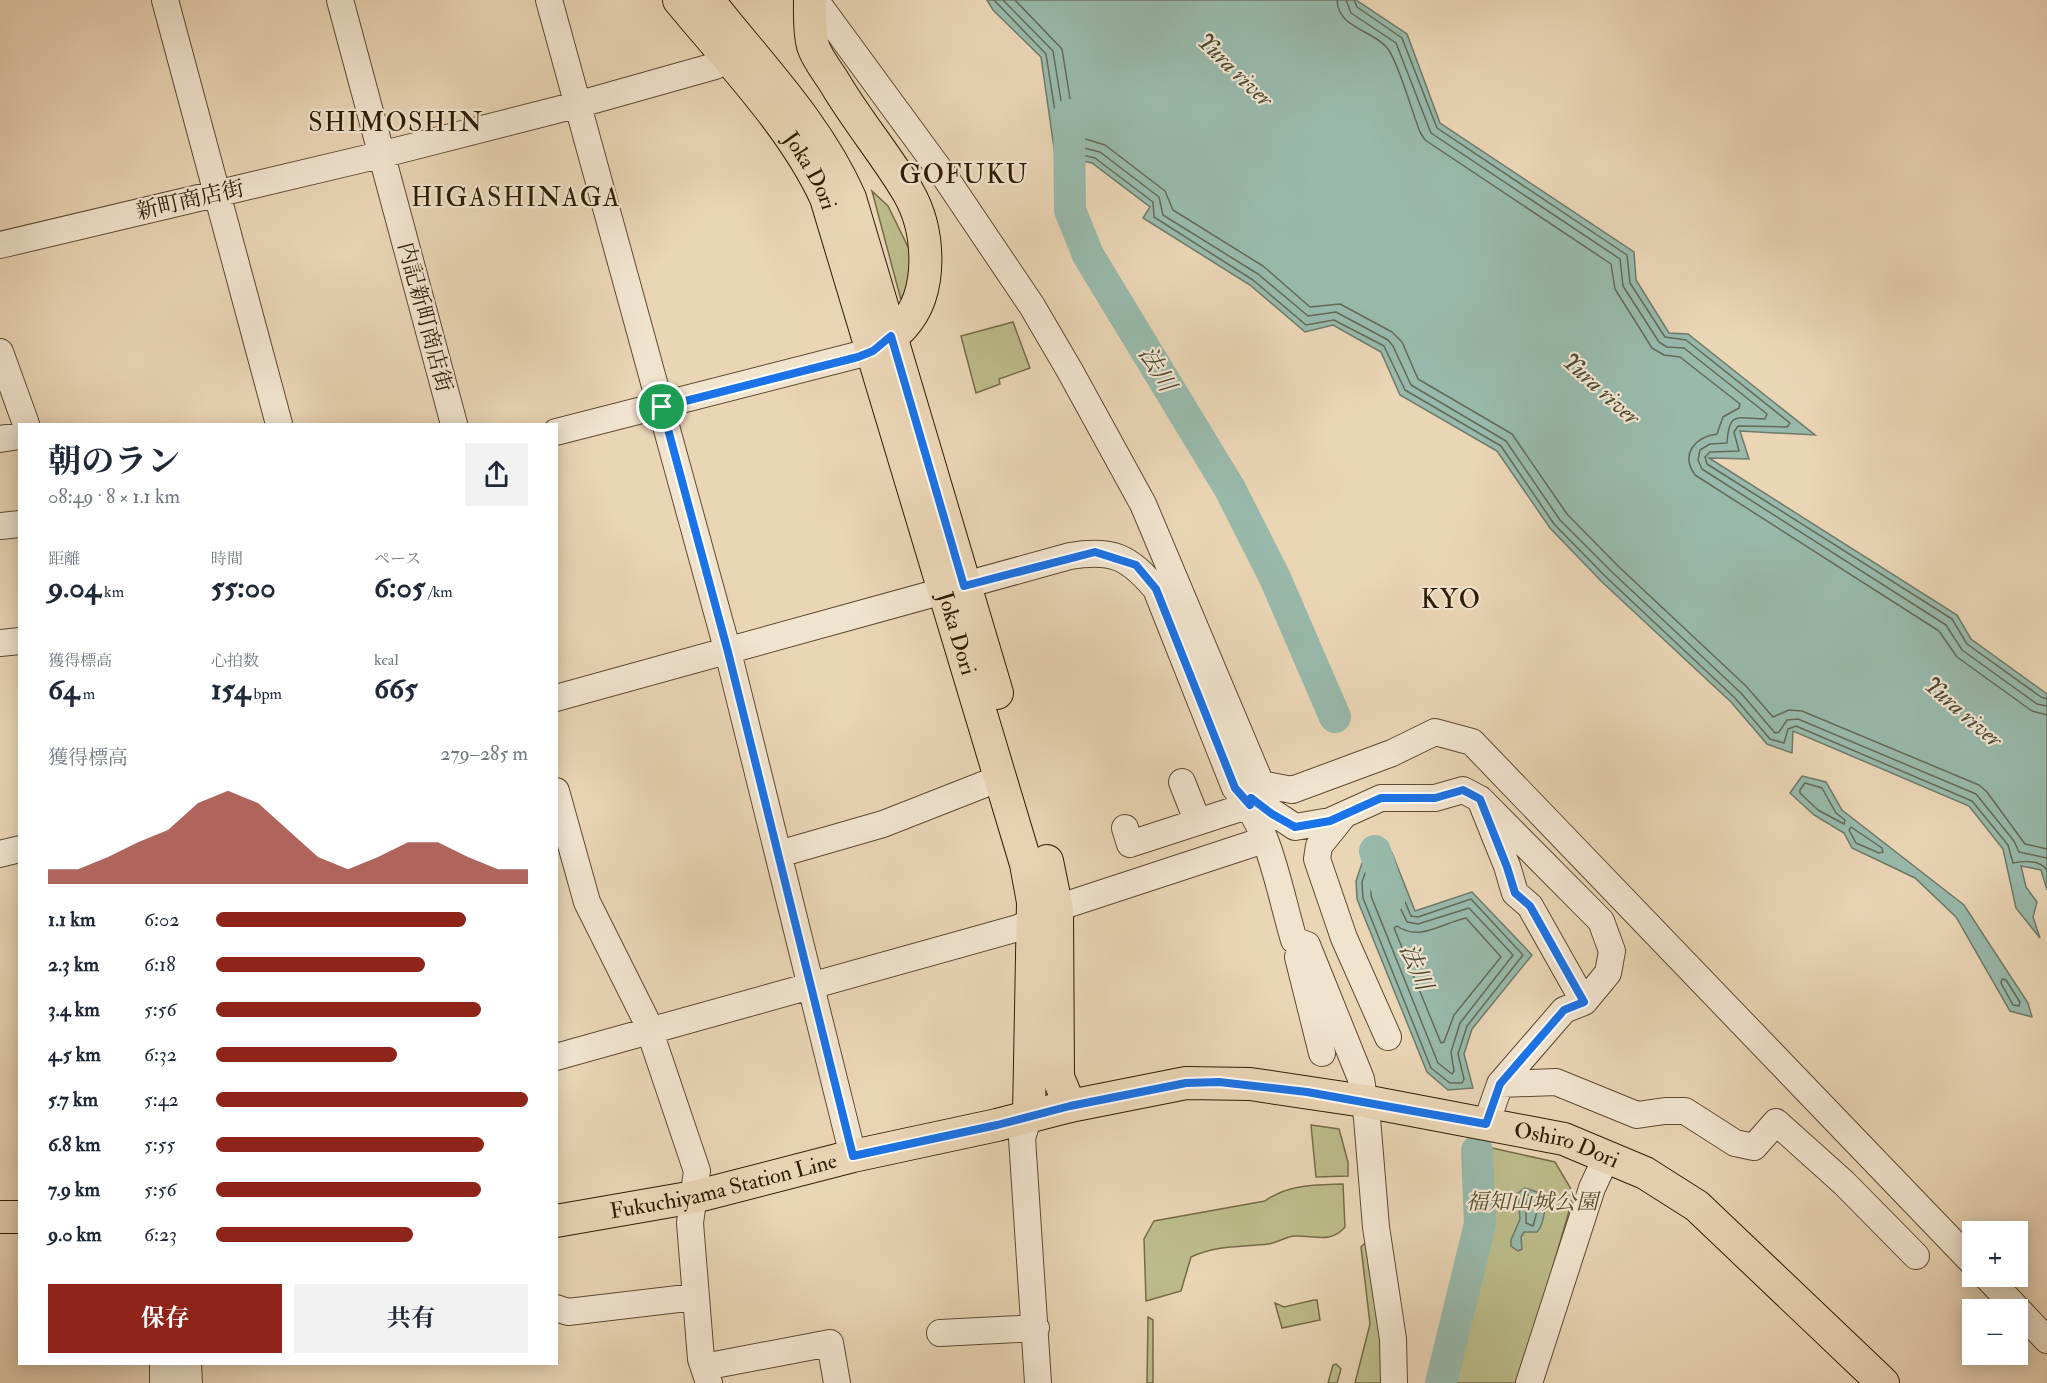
<!DOCTYPE html>
<html lang="ja">
<meta charset="utf-8">
<style>
:root{--surface:#fff;--page:#f2f2f3;--text:#1f2937;--muted:#747a83;--accent:#8f2418}
body{margin:0;font-family:"IM FELL Double Pica","Noto Serif JP",serif;background:var(--page);color:var(--text);height:100vh;display:flex;flex-direction:column;font-size:22px;white-space:nowrap}
*{box-sizing:border-box;margin:0}
p{font-size:20px;color:var(--muted)}
.icon{flex:none;width:33px;height:33px;fill:none;stroke:currentColor;stroke-width:2;stroke-linecap:round;stroke-linejoin:round}
.map{position:relative;flex:1;overflow:hidden}
.panel{position:absolute;left:18px;top:423px;width:540px;height:942px;display:flex;flex-direction:column;background:var(--surface);border-radius:0px;box-shadow:0 3px 15px #0003}
.panel>*{flex:none}
.buttons{position:absolute;left:1962px;top:1221px;display:grid;gap:12px}
.buttons a{display:grid;place-items:center;width:66px;height:66px;border-radius:0px;background:var(--surface);box-shadow:0 3px 15px #0003;font-size:30px}
.pin{position:absolute;display:grid;place-items:center;width:51px;height:51px;color:#fff;margin:-26px;border:3px solid #fff;border-radius:50%;box-shadow:0 2px 6px #0007}
.round{display:grid;place-items:center;flex:none;width:63px;height:63px;border-radius:0px;background:var(--page)}
.summary{display:flex;align-items:center;justify-content:space-between;height:102px;padding:0 30px}
h1{font-size:33px;font-weight:700;line-height:45px}
.figures{display:grid;grid-template-columns:repeat(3,1fr);gap:9px;height:102px;padding:6px 30px}
.figures div{display:grid;align-content:center}
.figures b{font-size:30px;font-weight:700}
.figures small{font-size:16px;font-weight:400}
.figures p{font-size:16px}
.chart{height:168px;padding:12px 30px}
.chart p{display:flex;justify-content:space-between}
.chart svg{width:100%;height:108px;margin-top:6px;fill:var(--accent);opacity:.7}
.primary-button{display:flex;gap:12px;margin-top:auto;padding:12px 30px}
.primary-button a{flex:1;height:69px;border-radius:0px;background:var(--accent);color:#fff;font-size:24px;font-weight:700;line-height:69px;text-align:center}
.primary-button a+a{background:var(--page);color:var(--text)}
ul{padding:0 30px;list-style:none;font-size:20px}
li{display:grid;grid-template-columns:96px 72px 1fr;align-items:center;height:45px}
li i{height:15px;border-radius:8px;background:var(--accent)}
.map>svg:first-child{display:block}
.green{fill:#bcbc8a;stroke:#766c47;stroke-width:1.5}
.water{fill:#98b9ab;stroke:#6e7a68;stroke-width:1.5}
.lines{fill:none;stroke-linecap:round;stroke-linejoin:round}
.shore{stroke:#646a58;stroke-width:1.5}
.river{stroke:#98b9ab;stroke-width:32}
.minor-casing{stroke:#5e4a30;stroke-width:28}
.major-casing{stroke:#2f1c04;stroke-width:34}
.minor{stroke:#f1e4cf;stroke-width:26}
.major{stroke:#ead5b5;stroke-width:32}
.route-casing{stroke:#fff;stroke-width:12}
.route{stroke:#1a73e8;stroke-width:8}
.labels{text-anchor:middle;dominant-baseline:central;stroke-width:4.5;stroke-linejoin:round;paint-order:stroke}
.street-label{font-size:22px;fill:#2f1c04;stroke:#f1e4cf}
.park-label{font-size:22px;font-style:italic;fill:#594c2c;stroke:#f1e4cf}
.water-label{font-size:24px;font-style:italic;fill:#4e4b36;stroke:#f1e4cf}
.quarter-label{font-size:26px;letter-spacing:1.5px;fill:#2f1c04;stroke:#f1e4cf}
</style>
<div class="map">
<svg width="2047" height="1383" viewBox="0 0 2047 1383">
<rect width="100%" height="100%" fill="#ead5b5"/>
<filter id="stains"><feTurbulence type="fractalNoise" baseFrequency=".00333" numOctaves="4"/><feColorMatrix values="0 0 0 0 .2 0 0 0 0 .09 0 0 0 0 .02 0 0 0 .5 -.17"/></filter>
<radialGradient id="worn" r=".72"><stop offset=".6" stop-color="#630" stop-opacity="0"/><stop offset="1" stop-color="#630" stop-opacity=".3"/></radialGradient>
<!-- green -->
<path class="green" d="M872,191l16,15 22,45 2,32 -11,17z
M1013,322l17,46 -31,11 1,5 -24,9 -15,-57z
M1311,1125l28,4 9,33v14l-32,1z
M1492,1148l63,14 19,32 -55,189h-65l39,-175z
M1343,1184l2,43c-14,17 -31,8 -51,9 -9,1 -17,7 -26,8 -28,3 -52,1 -77,13l-10,34 -35,10 -2,-62 10,-18 111,-20c23,-17 50,-16 78,-17z
M1364,1244h4l15,75v64h-28l15,-59 -9,-77z
M1314,1300h3l3,20 -38,8 -7,-25 9,4z
M1148,1317l5,3v63h-6z
M1336,1364l5,5 -4,14h-9l5,-18z"/>
<!-- water -->
<path class="water" d="M987,0h369l51,34 33,89 194,129 2,28 33,53 19,1 127,101 -75,-4 9,28 -40,-1 248,157 14,24 76,55v196l-6,-20 -20,-4 5,21 11,15 -4,15 7,21 -24,-30 -13,-59 -34,-43 -176,-75 -1,22 -25,-9 -36,-42 -129,-120 -52,-54 -53,-77 -97,-56 -19,-43 -48,-27 -28,7 -55,-47 -107,-67 7,-11 -58,-44 -37,-8 -14,-98 -48,-47z
M1802,776l24,6 16,28 122,95 64,98 4,14 -22,-6 -54,-94 -41,-39 -63,-30 -8,-15 -30,-18 -24,-22z
M1392,853l23,58 57,-19 60,63 -60,74 -8,25 9,34 -25,2 -21,-18 -70,-173 -1,-18 6,-18z
M1525,1188l18,6c4,9 1,31 -6,38h-13l-3,5 1,12 -4,2 -7,-5v-6l9,-21 -2,-26z"/>
<g class="lines">
<!-- shore -->
<path class="shore" d="M994,0l52,54 15,96 34,8 58,44 1,15 99,63 53,45 28,-5 50,26 21,44 96,56 53,78 52,53 129,121 35,41 14,4 4,-14 8,-3 176,75 36,44 5,18c10,-2 26,-4 34,7
M1003,0l50,51 15,93 32,8 59,45 4,18 95,59 50,42 28,-4 52,28 5,6 18,39 95,56 54,79 52,52 129,121 34,40 4,-1 8,-12 11,-1 178,75 38,47 5,11 28,6
M1015,0l47,49 14,87 29,9 60,46 8,19 90,56 47,41 30,-3 52,28 10,10 16,37 94,55 55,80 51,52 128,120 27,31 16,-7 13,1 177,74 8,7 38,52 22,5
M1337,0c1,29 37,30 51,49 11,15 24,63 32,83l5,8 186,124 4,25 37,59 12,7 16,2 60,47 -1,4 -16,9 -6,17c-22,3 -37,20 -22,41l244,156 18,26 75,54 15,4
M1346,0l5,13 45,30 35,90 189,126 3,27 36,56 8,5 17,1 83,66 -2,5c-29,-1 -36,-8 -38,24l-17,1 -10,6 -2,10 4,9 244,156 16,25 75,54 10,2
M1354,0l3,7 45,31 35,90 190,127 3,28 35,54 21,3 104,83 -3,4 -49,-1 -4,6 5,19 -29,1 -5,5 2,7 245,155 15,25 74,53 6,2
M1805,783l17,5 14,25 9,7 -1,4 -26,-14 -18,-17v-3z
M1851,827l31,21 1,4 -4,1 -23,-10 -7,-13z
M1388,861l23,55 7,1 53,-18 52,56 -56,71 -9,28 6,25 -2,4h-12l-19,-15 -68,-170 -1,-16 5,-14z
M1382,870l25,52 11,2 51,-16 44,47 -53,68 -9,29 3,19 -2,3 -14,-11 -67,-167 1,-21z
M1466,918l35,39 -47,58 -10,27 -3,1 -47,-115 3,-2c23,16 45,-3 69,-8z
M2002,979l4,1 14,22 -1,4 -6,-1 -12,-22z
M1526,1194l14,7 -7,25 -7,-3z"/>
<!-- river -->
<path class="river" d="M1069,115l1,95 18,45 142,234 45,89 60,139
M1375,851l15,46
M1441,1383l39,-159 -3,-73"/>
<defs>
<path id="minor" d="M165,0l114,424
M340,0l114,424
M549,0l179,652 125,504
M821,8l124,169 87,129 38,65 73,133 118,280
M0,245l380,-90 200,-51 135,-38 27,-17
M0,352l26,72
M556,432l317,-81
M0,439l20,-3
M0,526l20,-2
M0,643l20,-2
M556,698l514,-142c43,-7 59,1 86,33l79,199c35,39 44,102 59,152l13,5 54,134 6,39 9,109 17,112 1,44
M1182,782l15,38
M1261,784l31,6 100,-37 43,-21 37,10 500,520
M556,791l31,111 59,118 51,151 -7,52 11,136 8,24
M1251,798l44,29 35,-6 51,-23h54l28,-8 17,9
M1344,815l-25,31 -2,13 27,79 44,99
M1125,828l5,16 120,-39
M0,854l20,-5
M779,854l104,-30 102,-40 16,-4
M1298,957l24,96
M556,1057l462,-129 51,-24 195,-64
M1500,1084l64,-74 20,-8 24,-29 4,-22 -11,-30 -121,-122 27,67 8,27 15,13 54,96
M1029,1116l-7,22 16,245
M1486,1124l14,-40 56,-2 81,33 28,-4h20l50,32 19,4 22,-25 68,61 72,73
M1986,1276l61,64
M556,1308l12,4 127,-15
M940,1333l96,-5
M188,1364l1,19
M704,1367l126,-24 7,40
M163,1383v-19
M1529,1383l63,-195 15,-32"/>
<g id="major">
<path id="s1" d="M679,0c50,61 114,126 147,198l200,666 7,38 -4,214"/>
<path d="M708,0c50,64 109,123 142,198l147,495"/>
<path d="M810,0c0,15 -1,31 3,46 4,13 16,27 23,39 22,37 50,70 72,107 22,38 26,100 -5,134 -7,8 -17,14 -25,21"/>
<path d="M1047,861l10,49 1,167 12,29"/>
<path d="M0,1217h20"/>
<path id="s2" d="M556,1221l138,-24 159,-41 144,-31 73,-19 116,-23 64,1 114,17 200,38 81,34 52,33 186,177"/>
</g>
</defs>
<!-- minor casing -->
<use href="#minor" class="minor-casing"/>
<!-- major casing -->
<use href="#major" class="major-casing"/>
<!-- minor -->
<use href="#minor" class="minor"/>
<!-- major -->
<use href="#major" class="major"/>
</g>
<g class="lines">
<defs>
<path id="route" d="M891,336l73,250 131,-34 41,13 20,24 79,199 15,17 1,-7 21,16 23,13 35,-6 51,-23h54l28,-8 17,9 27,68 8,26 15,13 54,96 -20,8 -64,74 -14,40 -179,-32 -88,-10 -33,1 -116,23 -73,19 -144,31 -125,-504 -66,-245 196,-50 15,-6z"/>
</defs>
<!-- route casing -->
<use href="#route" class="route-casing"/>
<!-- route -->
<use href="#route" class="route"/>
</g>
<g class="labels">
<!-- street labels -->
<g class="street-label">
<text stroke="none"><textPath href="#s1" startOffset="216">Joka Dori</textPath></text>
<text transform="translate(190 200) rotate(-13)">新町商店街</text>
<text transform="translate(425 317) rotate(75)">内記新町商店街</text>
<text stroke="none"><textPath href="#s1" startOffset="702">Joka Dori</textPath></text>
<text stroke="none"><textPath href="#s2" startOffset="1032">Oshiro Dori</textPath></text>
<text stroke="none"><textPath href="#s2" startOffset="171">Fukuchiyama Station Line</textPath></text>
</g>
<!-- park labels -->
<g class="park-label">
<text x="1532" y="1202">福知山城公園</text>
</g>
<!-- water labels -->
<g class="water-label">
<text transform="translate(1235 70) rotate(44)">Yura river</text>
<text transform="translate(1157 369) rotate(59)">法川</text>
<text transform="translate(1601 389) rotate(42)">Yura river</text>
<text transform="translate(1963 712) rotate(41)">Yura river</text>
<text transform="translate(1416 967) rotate(67)">法川</text>
</g>
<!-- quarter labels -->
<g class="quarter-label">
<text x="396" y="123">SHIMOSHIN</text>
<text x="964" y="175">GOFUKU</text>
<text x="516" y="198">HIGASHINAGA</text>
<text x="1451" y="600">KYO</text>
</g>
</g>
<rect width="100%" height="100%" filter="url(#stains)"/>
<rect width="100%" height="100%" fill="url(#worn)"/>
</svg>
<div class="buttons">
<a>+</a>
<a>−</a>
</div>
<div class="pin" style="left:662px;top:407px;background:#1e9e55"><svg class="icon" aria-label="arrive" viewBox="0 0 24 24"><path d="M6 21V4h12l-3 4 3 4H6"/></svg></div>
<section class="panel">
<div class="summary"><div><h1>朝のラン</h1><p>08:49 · 8 × 1.1 km</p></div><a class="round"><svg class="icon" aria-label="share" viewBox="0 0 24 24"><path d="M12 15V3M7 8l5-5 5 5M5 13v7h14v-7"/></svg></a></div>
<div class="figures">
<div><p>距離</p><b>9.04<small> km</small></b></div>
<div><p>時間</p><b>55:00</b></div>
<div><p>ペース</p><b>6:05<small> /km</small></b></div>
</div>
<div class="figures">
<div><p>獲得標高</p><b>64<small> m</small></b></div>
<div><p>心拍数</p><b>154<small> bpm</small></b></div>
<div><p>kcal</p><b>665</b></div>
</div>
<div class="chart"><p><span>獲得標高</span>279–285 m</p>
<svg viewBox="0 0 160 44" preserveAspectRatio="none"><path d="M0 44V38L10 38L20 33L30 27L40 22L50 11L60 6L70 11L80 22L90 33L100 38L110 33L120 27L130 27L140 33L150 38L160 38V44z"/></svg>
</div>
<ul>
<li><b>1.1 km</b>6:02<i style="width:80%"></i></li>
<li><b>2.3 km</b>6:18<i style="width:67%"></i></li>
<li><b>3.4 km</b>5:56<i style="width:85%"></i></li>
<li><b>4.5 km</b>6:32<i style="width:58%"></i></li>
<li><b>5.7 km</b>5:42<i style="width:100%"></i></li>
<li><b>6.8 km</b>5:55<i style="width:86%"></i></li>
<li><b>7.9 km</b>5:56<i style="width:85%"></i></li>
<li><b>9.0 km</b>6:23<i style="width:63%"></i></li>
</ul>
<div class="primary-button"><a>保存</a><a>共有</a></div>
</section>
</div>
